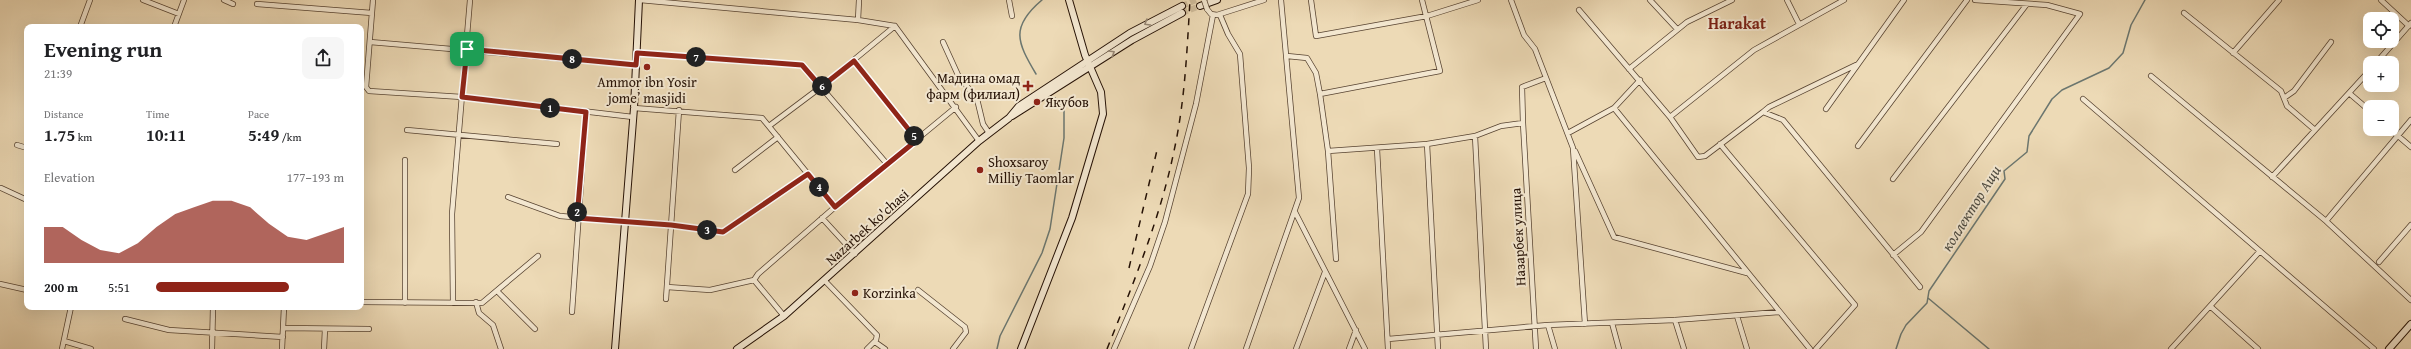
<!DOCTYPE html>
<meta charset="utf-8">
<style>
:root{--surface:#fff;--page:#f6f6f6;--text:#202124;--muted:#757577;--accent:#8f2418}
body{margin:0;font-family:"Gentium Book Plus",serif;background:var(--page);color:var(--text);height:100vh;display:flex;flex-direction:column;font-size:15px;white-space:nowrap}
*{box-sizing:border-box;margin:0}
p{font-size:13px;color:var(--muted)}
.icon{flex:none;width:22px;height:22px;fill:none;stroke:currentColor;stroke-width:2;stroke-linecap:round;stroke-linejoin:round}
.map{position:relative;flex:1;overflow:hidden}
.sheet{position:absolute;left:24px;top:24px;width:340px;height:286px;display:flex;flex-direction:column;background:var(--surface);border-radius:8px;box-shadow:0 4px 16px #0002}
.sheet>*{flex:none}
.controls{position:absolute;left:2363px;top:12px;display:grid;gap:8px}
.controls a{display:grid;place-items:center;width:36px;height:36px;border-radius:8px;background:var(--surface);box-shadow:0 4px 16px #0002;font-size:20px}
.pin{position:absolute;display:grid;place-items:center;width:34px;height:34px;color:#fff;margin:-17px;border-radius:8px;box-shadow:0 2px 6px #0006}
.km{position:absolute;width:20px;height:20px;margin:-10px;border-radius:50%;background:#222;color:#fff;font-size:11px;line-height:20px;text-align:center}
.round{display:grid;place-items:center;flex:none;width:42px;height:42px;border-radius:8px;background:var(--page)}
.headline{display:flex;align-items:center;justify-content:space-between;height:68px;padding:0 20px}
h1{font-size:22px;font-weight:700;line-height:30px}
.figures{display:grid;grid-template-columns:repeat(3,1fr);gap:6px;height:68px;padding:4px 20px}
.figures div{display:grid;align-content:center}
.figures b{font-size:17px;font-weight:700}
.figures small{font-size:11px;font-weight:400}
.figures p{font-size:11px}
.chart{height:112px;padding:8px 20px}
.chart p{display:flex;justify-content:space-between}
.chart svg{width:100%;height:72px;margin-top:4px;fill:var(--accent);opacity:.7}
ul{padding:0 20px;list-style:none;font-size:13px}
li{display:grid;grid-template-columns:64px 48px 1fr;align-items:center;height:30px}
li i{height:10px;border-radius:5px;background:var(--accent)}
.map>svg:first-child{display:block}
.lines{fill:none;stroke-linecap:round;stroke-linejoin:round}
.stream{stroke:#6b766f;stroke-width:1.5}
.secondary-tunnel{stroke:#cfbc9b;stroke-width:6;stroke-dasharray:6 3;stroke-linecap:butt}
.street-casing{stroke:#574331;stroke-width:6}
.secondary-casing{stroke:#251105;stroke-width:8}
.street{stroke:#f3e7d0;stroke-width:4.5}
.secondary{stroke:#f3e7d0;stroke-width:6}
.rail{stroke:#251105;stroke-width:1.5;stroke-dasharray:7 7;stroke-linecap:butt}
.street-bridge-casing{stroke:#574331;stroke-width:6;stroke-linecap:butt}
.street-bridge{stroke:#f3e7d0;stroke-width:4.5}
.oneway{stroke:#968775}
.route-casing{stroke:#fff;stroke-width:8}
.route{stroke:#8f2418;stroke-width:5}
.poi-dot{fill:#8f2418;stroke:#f3e7d0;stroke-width:1.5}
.labels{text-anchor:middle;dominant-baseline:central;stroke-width:4;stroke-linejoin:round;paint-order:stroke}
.poi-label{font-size:14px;fill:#251105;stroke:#f3e7d0;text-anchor:start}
.street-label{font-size:14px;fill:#251105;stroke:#f3e7d0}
.water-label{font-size:15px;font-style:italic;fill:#4e4c43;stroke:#f3e7d0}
.quarter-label{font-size:16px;font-weight:bold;fill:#7a1f14;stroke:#f3e7d0}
</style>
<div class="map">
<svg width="2411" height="349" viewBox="0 0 2411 349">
<rect width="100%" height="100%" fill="#eddab6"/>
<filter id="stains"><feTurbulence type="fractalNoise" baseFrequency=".005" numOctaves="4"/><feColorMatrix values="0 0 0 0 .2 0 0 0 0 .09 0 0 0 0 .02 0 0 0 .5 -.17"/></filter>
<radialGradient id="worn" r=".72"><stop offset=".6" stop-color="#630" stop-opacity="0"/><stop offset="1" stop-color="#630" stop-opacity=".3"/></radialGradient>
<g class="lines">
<!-- stream -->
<path class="stream" d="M1036,74c-19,-32 -26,-47 6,-74
M1928,298l61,51
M997,349l3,-13 42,-83 8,-24 14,-91v-29l-9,-11
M1896,349l5,-15 5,-9 21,-22 2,-12 76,-112 -1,-8 23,-19 2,-16 23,-37 10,-9 47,-22 14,-15 8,-28 14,-25"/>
<!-- secondary-tunnel -->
<path class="secondary-tunnel" d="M1182,6l14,-6
M1182,13l18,-7"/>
<defs>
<path id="street" d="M143,0l36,14
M224,0l9,4
M373,0l-7,87 3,4 93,6 171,20
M640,0l218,20 37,6 84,115
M1009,0l3,16
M1311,0l5,36 111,-20 51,-16
M1511,0l13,35 11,14 38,99 12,176
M1650,0l27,29
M1787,0l12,24
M2381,0l28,26
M257,4l115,9
M1207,9l4,5 6,1 47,-15
M1579,10l91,107 28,40 7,-1 58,-44 20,8 137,167
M2184,13l97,78 6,15 28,24
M858,20l1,-20
M80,27l10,-27
M174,27l10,-27
M370,42l266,23
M943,42l15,33 19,24 6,25 6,9
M637,53l165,12 85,99
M2233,53l46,-53
M1287,56l20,2 9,15 4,21 8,57 8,108
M854,61l63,79
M2376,63l35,-40
M1629,69l58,-47 45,-22
M2151,76l175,145 85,79
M2349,93l21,18
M1320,94l120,-23 -18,-71
M2284,98l10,-7 37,-49
M2083,99l291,250
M634,108l128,10 73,89
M1614,108l196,241
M1826,109l78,-109
M1763,112l6,-5 87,-42
M1670,117l84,-67 90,-50
M1523,123l13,226
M769,126l52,-39 74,-61
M2390,129l21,18
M407,130l150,14
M1568,133l46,-25 26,-28
M1475,136l11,213
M1427,144l11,205
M1720,144l135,161 -39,44
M17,145l10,3
M1858,146l109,-146
M1377,149l11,200
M1328,151l99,-7 48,-8 26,-10 22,-3 -1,-36 24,-9
M1575,151l39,86 133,36
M735,170l43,-33
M2272,177l98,-107
M1893,179l134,-175
M1,188l26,12
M508,197l52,19 111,9 52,7 85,-58
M1295,212l70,137
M822,218l33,36
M2326,221l85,-101
M1893,255l28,-23 159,-218 -33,-9 -72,-5
M2379,262l32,-37
M825,281l52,54 -1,5 -9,9
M0,284l27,6
M667,287l43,3 44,-10
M918,290l47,37 1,5 -13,17
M498,292l37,37
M666,299l13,-189
M361,302l121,1 56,-47
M476,302l3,11 14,12 8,24
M405,303v-143
M453,303l-1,-89 18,-214
M2210,306l48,43
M572,312l14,-200
M784,316l-30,-36 4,-6 77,-67 121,-100
M1737,316l10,33
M125,319l44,11 114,7
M1675,320l9,29
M1612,323l7,26
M1548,325l7,24
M283,328l86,1
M1388,339l160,-14 127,-5 104,-8
M64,341l27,8
M875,342l10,7
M62,349l9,-42
M212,349l1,-42
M282,349l2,-42
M324,349l1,-20
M1114,349l36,-83 15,-44 31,-118 17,-89
M1191,349l57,-155 1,-26 -9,-114 -12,-20 -8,-19
M1246,349l53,-151 -18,-198
M1296,349l29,-77
M1349,349l7,-19
M2171,349l89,-98"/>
<path id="secondary" d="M1200,6l17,-6
M1012,116l120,-76 50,-27
M615,349l19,-241 5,-108
M737,349l47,-33 195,-175 30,-23 10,-12 111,-73 52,-27
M1021,349l51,-131 31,-104 -2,-22 -16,-37 -16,-55
M2389,349l22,-25"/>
</defs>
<!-- street casing -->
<use href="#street" class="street-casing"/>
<!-- secondary casing -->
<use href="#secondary" class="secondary-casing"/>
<!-- street -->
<use href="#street" class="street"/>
<!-- secondary -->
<use href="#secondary" class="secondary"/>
<!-- rail -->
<path class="rail" d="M1129,268l29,-122
M1107,349c26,-65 53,-130 67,-198 11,-50 13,-101 16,-151"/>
<defs>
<path id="street-bridge" d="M1204,0l3,9"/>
</defs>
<!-- street-bridge casing -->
<use href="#street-bridge" class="street-bridge-casing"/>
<!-- street-bridge -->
<use href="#street-bridge" class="street-bridge"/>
</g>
<!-- one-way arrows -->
<defs><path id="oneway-chevron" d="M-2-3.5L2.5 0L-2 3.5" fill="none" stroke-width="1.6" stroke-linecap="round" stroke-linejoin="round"/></defs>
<g class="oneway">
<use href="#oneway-chevron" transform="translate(1147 23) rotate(149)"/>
<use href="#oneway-chevron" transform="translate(1112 53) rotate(-31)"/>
</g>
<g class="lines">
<defs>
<path id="route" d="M467,49l169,16 1,-12 165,12 19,22 33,-26 63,79 -82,67 -27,-33 -85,58 -52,-7 -94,-7 9,-106 -124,-15z"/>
</defs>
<!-- route casing -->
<use href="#route" class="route-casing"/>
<!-- route -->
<use href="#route" class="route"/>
</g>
<!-- markers -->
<g class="poi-dot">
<circle cx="647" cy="67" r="4"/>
<path d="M1026 80h4v4h4v4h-4v4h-4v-4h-4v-4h4z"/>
<circle cx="1037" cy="102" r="4"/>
<circle cx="980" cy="170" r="4"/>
<circle cx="855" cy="293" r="4"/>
</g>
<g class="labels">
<!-- poi labels -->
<g class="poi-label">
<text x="1020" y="78" text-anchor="end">Мадина омад<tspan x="1020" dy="16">фарм (филиал)</tspan></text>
<text x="647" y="82" text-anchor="middle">Ammor ibn Yosir<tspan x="647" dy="16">jome’ masjidi</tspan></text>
<text x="1045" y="102">Якубов</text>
<text x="988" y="162">Shoxsaroy<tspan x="988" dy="16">Milliy Taomlar</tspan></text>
<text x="863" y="293">Korzinka</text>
</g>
<!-- street labels -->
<g class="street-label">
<text transform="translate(867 227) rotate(-42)">Nazarbek ko'chasi</text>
<text transform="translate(1518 237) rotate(-93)">Назарбек улица</text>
</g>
<!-- water labels -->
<g class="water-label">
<text transform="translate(1971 208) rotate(-58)">коллектор Ащи</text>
</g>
<!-- quarter labels -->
<g class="quarter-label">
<text x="1737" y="23">Harakat</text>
</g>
</g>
<rect width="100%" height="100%" filter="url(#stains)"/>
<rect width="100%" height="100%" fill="url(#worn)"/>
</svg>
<div class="controls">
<a><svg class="icon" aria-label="locate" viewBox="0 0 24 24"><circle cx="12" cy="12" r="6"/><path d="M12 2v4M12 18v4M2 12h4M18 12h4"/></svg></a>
<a>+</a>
<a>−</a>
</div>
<div class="pin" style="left:467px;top:49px;background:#1e9e55"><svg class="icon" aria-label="arrive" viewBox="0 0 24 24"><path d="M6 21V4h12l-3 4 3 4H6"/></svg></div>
<b class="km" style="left:550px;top:108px">1</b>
<b class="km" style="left:577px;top:212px">2</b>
<b class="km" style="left:707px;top:230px">3</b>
<b class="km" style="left:819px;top:187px">4</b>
<b class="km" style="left:914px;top:136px">5</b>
<b class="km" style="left:822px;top:86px">6</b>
<b class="km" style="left:696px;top:57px">7</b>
<b class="km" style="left:572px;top:59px">8</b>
<section class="sheet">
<div class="headline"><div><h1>Evening run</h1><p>21:39</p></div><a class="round"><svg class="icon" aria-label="share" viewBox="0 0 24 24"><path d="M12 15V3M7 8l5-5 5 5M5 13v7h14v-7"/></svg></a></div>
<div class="figures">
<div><p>Distance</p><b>1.75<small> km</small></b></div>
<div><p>Time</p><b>10:11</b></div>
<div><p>Pace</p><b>5:49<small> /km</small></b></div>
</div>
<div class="chart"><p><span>Elevation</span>177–193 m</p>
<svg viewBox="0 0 160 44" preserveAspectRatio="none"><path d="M0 44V22L10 22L20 30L30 36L40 38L50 32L60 22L70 14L80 10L90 6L100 6L110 10L120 20L130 28L140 30L150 26L160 22V44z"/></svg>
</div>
<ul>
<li><b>200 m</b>5:51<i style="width:71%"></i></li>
</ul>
</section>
</div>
